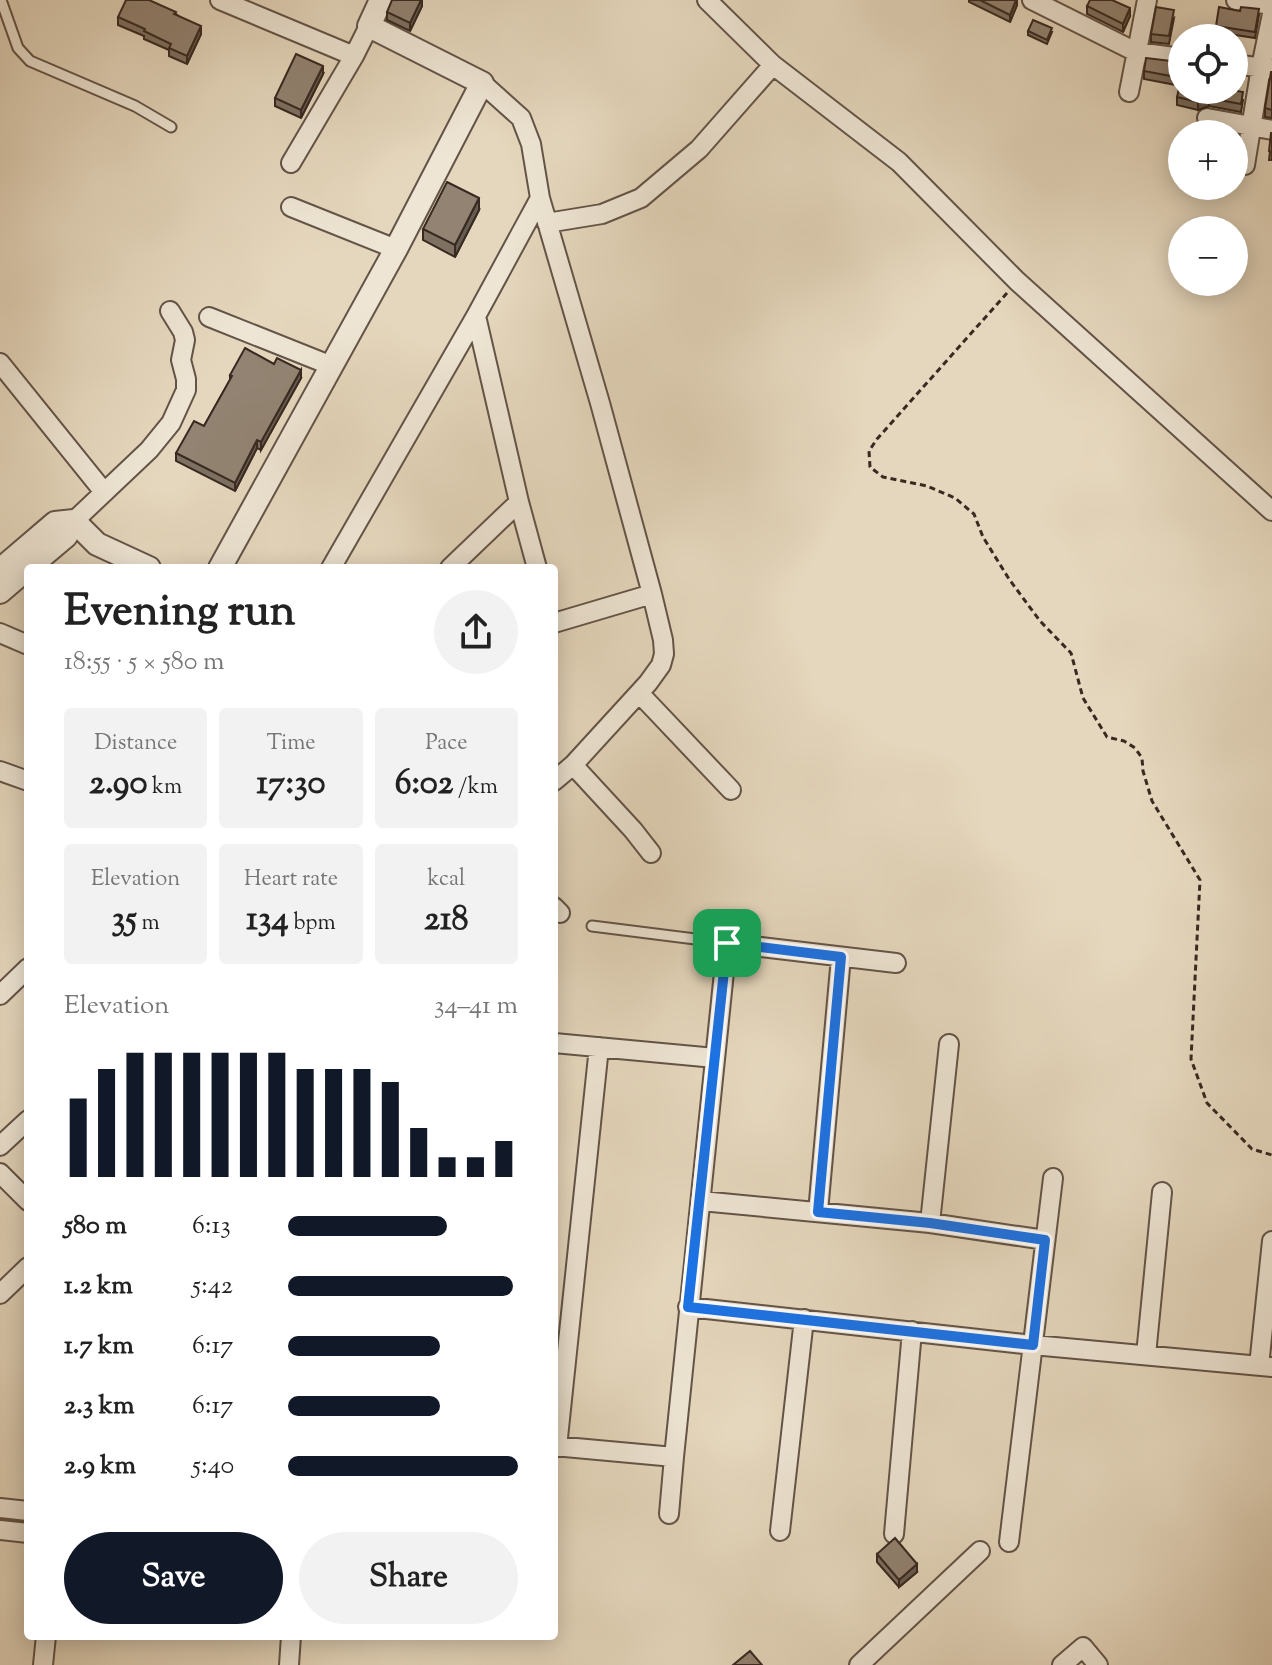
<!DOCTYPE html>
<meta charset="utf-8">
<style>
:root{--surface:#fff;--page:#f2f2f2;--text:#222;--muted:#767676;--accent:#111827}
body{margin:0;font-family:"Sorts Mill Goudy",serif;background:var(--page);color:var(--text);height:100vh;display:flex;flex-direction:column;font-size:30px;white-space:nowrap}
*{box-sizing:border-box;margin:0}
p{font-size:26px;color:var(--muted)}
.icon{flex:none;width:44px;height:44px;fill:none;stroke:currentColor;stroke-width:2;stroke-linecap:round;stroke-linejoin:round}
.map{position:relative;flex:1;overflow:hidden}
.sheet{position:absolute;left:24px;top:564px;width:534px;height:1076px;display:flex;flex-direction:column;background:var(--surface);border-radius:8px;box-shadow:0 4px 20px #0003}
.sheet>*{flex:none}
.fabs{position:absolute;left:1168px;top:24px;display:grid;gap:16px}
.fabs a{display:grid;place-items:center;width:80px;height:80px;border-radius:50%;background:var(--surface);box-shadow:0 4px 20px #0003;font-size:40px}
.pin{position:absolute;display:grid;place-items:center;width:68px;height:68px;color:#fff;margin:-34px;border-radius:16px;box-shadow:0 4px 12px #0006}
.round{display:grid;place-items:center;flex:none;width:84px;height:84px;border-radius:42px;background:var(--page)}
.overview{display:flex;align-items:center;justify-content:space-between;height:136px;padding:0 40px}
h1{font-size:44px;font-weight:700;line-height:60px}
.stats{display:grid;grid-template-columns:repeat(3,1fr);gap:12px;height:136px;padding:8px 40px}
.stats div{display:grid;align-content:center;border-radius:8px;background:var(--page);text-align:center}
.stats b{font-size:34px;font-weight:700}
.stats small{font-size:22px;font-weight:400}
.stats p{font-size:22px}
.chart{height:224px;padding:16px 40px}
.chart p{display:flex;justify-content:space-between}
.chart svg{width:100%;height:144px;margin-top:8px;stroke:var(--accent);stroke-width:6}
.cta{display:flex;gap:16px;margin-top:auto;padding:16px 40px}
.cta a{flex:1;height:92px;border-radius:48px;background:var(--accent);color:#fff;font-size:32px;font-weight:700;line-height:92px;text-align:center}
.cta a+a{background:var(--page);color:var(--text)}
ul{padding:0 40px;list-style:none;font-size:26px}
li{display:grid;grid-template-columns:128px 96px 1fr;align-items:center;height:60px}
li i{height:20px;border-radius:10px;background:var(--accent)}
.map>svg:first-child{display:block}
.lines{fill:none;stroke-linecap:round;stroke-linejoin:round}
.service-casing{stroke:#635448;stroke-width:13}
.minor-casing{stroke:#635448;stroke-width:22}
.tertiary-casing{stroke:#635448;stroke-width:26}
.path{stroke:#382921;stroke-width:3;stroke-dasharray:6 4;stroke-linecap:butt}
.service{stroke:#eee5d4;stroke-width:9}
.minor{stroke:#eee5d4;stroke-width:18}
.tertiary{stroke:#eee5d4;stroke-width:22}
.wall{fill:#7e7162;stroke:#382921;stroke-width:2}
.shaded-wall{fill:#665c50;stroke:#382921;stroke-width:2}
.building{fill:#928372;stroke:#382921;stroke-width:2}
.route-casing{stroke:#fff;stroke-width:16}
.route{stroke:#1a73e8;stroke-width:10}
</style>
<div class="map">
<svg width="1272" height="1665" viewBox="0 0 1272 1665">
<rect width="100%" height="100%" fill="#e5d7bd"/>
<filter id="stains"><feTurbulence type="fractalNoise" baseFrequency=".0025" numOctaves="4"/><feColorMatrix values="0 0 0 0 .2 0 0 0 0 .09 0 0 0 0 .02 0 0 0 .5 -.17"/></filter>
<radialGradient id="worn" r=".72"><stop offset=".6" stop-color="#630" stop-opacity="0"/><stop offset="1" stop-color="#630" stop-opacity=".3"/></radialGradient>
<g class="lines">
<defs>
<path id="service" d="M1,0l17,48 12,13 105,45 36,21
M592,926l135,17"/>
<path id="minor" d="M220,0l134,56
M707,0l66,65
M1032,0l104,52 46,6
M1236,0l36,5
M1234,64l37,5
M482,83l39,35 10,26 9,54 60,205 52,191 11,46 1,14 -3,11 -13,18 -75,82 -19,16
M1129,92l18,-92
M1207,118l65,12
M291,163l63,-107 15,-30
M1245,165l16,-98 11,-53
M291,207l105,42
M547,223l55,-9 39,-16 58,-49 74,-84 126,97 118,119 255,230
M476,316l43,186 18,66
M209,317l123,49
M0,363l104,129
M74,521l75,-71 22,-27 15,-33v-11l-5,-19 4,-20 -2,-8 -13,-21
M331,568l145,-252 64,-118
M450,568l69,-66
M554,623l98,-29
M0,633l28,12
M640,694l91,96
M573,765l60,65 18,23
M0,771l28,10
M554,907l6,6
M0,995l28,-27
M554,1043l161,15
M0,1146l28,-26
M0,1173l28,28
M701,1201l229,22 115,17
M818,1212l23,-255
M930,1223l19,-179
M0,1294l28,-27
M688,1307l345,38 239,22
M1146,1355l16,-163
M1259,1366l13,-125
M554,1446l120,11 -5,57
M557,1447l42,-400
M674,1457l53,-514 169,20
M0,1508l28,3
M0,1530l28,3
M780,1531l24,-212
M894,1534l18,-203
M1009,1542l44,-364
M43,1665l3,-29
M289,1665l2,-29
M859,1665l121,-114
M1062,1665l21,-18 15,18"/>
<path id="tertiary" d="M74,521l23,23 52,24
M28,568l38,-32 8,-15
M220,568l176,-319 86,-166 -113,-57 12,-26
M0,570l55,-47 19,-2
M0,592l28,-24"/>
</defs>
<!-- service casing -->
<use href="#service" class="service-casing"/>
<!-- minor casing -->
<use href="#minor" class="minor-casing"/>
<!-- tertiary casing -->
<use href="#tertiary" class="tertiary-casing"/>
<!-- path -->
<path class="path" d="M1007,293l-130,146 -8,12 1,16 13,10 44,9 28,12 19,16 9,23 26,42 31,42 31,32 12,45 24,39 17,4 11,7 7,10 1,13 9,30 48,79 -9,179 16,44 45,46 20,6"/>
<!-- service -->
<use href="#service" class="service"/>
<!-- minor -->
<use href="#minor" class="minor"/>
<!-- tertiary -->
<use href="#tertiary" class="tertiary"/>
</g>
<!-- wall -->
<path class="wall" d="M422,0v6l-12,25 -23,-11v-8z
M969,0h48v5l-7,17 -41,-20z
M1087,6l43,10 -7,16 -36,-18z
M176,14l25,20 -14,30 -18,-8v-6l-25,-11v-3l-26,-11v-8z
M1259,15l-4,23 -39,-6v-6z
M1174,18l-5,26 -18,-2v-8z
M1028,31l24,1 -5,12 -19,-9z
M1180,70l-4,15 -32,-6v-8z
M1272,72v46l-7,-1v-9z
M323,74l-22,44 -26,-12v-8z
M1177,97l66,3 -2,12 -32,-6 -11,4 -21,-5z
M1272,133v27h-3z
M479,210l-24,47 -32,-17v-11z
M230,375l71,3 -40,72 -4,-2 -22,43 -59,-30v-8l28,-27 26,-46z
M877,1554l40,18 -18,15 -22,-25z"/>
<!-- shaded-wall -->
<path class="shaded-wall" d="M421,0l1,6 -12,25v-8z
M1016,0l1,5 -7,17v-7z
M1130,8v8l-7,16v-8z
M201,26v8l-14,30v-8z
M323,66v8l-22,44v-8z
M1209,98v8l-11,4v-8z
M479,198v12l-24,47v-12z
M301,370v8l-40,72v-8z
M257,440v8l-22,43v-8z
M917,1564v8l-18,15v-7z"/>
<!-- building -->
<path class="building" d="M126,0h23l27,12 -2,2 27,12 -14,30 -18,-8 2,-4 -27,-13 1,-2 -27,-12z
M392,0h29l-11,23 -23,-11z
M980,0h36l-6,15z
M1090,0h22l18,8 -7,16 -36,-18z
M1156,7l18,3 -5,26 -18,-2z
M1219,7l21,4 1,-4 18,2 -4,23 -39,-6z
M1033,20l19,8 -5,12 -19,-9z
M1212,35l13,2v1h-13z
M296,54l27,12 -22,44 -26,-12z
M1146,58l34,4 -4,15 -32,-6z
M1271,72h1v38l-7,-2z
M1181,80h1v10h50l11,2 -2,12 -32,-6 -11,4 -21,-5z
M1271,133h1v19l-3,-1z
M447,182l32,16 -24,47 -32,-16z
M245,348l29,16 3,-6 24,12 -40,72 -4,-2 -22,43 -59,-30 18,-32 10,5 28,-50 -2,-1z
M895,1538l22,26 -18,16 -22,-26z
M750,1651l12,14h-29z"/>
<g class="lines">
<defs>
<path id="route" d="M727,943l114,14 -23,255 112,11 115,17 -12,105 -345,-38z"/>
</defs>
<!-- route casing -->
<use href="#route" class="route-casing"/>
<!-- route -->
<use href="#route" class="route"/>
</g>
<rect width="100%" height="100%" filter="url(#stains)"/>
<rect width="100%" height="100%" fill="url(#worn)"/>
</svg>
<div class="fabs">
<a><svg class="icon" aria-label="locate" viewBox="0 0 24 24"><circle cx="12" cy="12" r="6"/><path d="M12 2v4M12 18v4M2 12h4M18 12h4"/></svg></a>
<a>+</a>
<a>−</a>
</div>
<div class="pin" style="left:727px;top:943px;background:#1e9e55"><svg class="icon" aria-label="arrive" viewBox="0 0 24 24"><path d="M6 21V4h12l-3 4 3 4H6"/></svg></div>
<section class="sheet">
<div class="overview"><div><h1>Evening run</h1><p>18:55 · 5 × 580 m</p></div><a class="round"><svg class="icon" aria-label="share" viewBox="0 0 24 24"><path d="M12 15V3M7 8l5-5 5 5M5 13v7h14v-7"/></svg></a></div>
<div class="stats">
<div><p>Distance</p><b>2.90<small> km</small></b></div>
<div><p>Time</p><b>17:30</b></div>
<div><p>Pace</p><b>6:02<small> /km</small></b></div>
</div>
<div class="stats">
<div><p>Elevation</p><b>35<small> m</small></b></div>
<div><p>Heart rate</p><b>134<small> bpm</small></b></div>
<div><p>kcal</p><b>218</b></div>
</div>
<div class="chart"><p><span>Elevation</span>34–41 m</p>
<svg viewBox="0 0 160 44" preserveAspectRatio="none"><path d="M5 44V20M15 44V11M25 44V6M35 44V6M45 44V6M55 44V6M65 44V6M75 44V6M85 44V11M95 44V11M105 44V11M115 44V15M125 44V29M135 44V38M145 44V38M155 44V33"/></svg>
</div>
<ul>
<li><b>580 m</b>6:13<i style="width:69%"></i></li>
<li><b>1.2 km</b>5:42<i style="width:98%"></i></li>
<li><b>1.7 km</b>6:17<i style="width:66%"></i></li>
<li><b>2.3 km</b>6:17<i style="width:66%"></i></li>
<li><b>2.9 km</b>5:40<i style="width:100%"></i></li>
</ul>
<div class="cta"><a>Save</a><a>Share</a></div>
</section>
</div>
